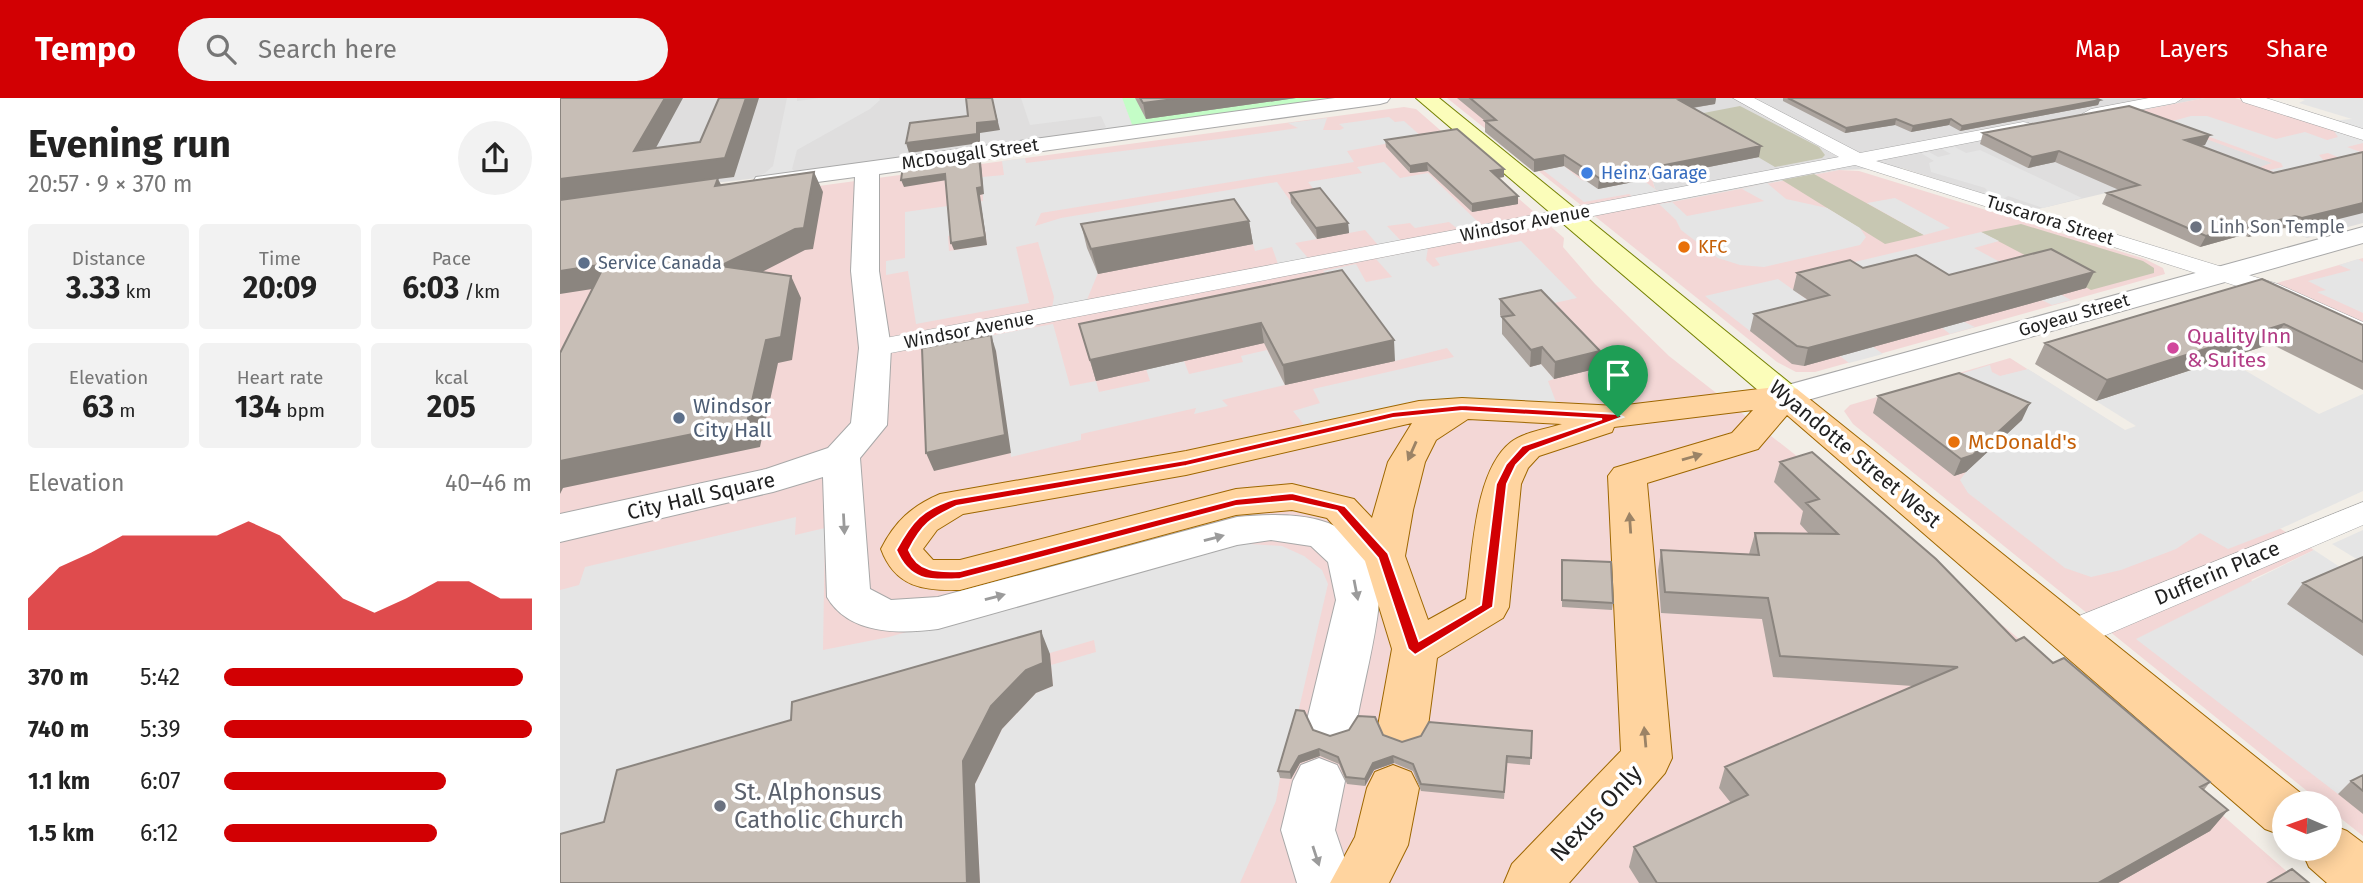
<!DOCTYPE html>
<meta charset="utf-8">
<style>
:root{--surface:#fff;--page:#f2f2f2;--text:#222;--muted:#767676;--accent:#d20003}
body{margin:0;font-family:"Fira Sans",sans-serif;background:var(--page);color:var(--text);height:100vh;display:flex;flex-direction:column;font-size:26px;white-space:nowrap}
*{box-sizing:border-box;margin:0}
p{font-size:23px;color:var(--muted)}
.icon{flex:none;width:38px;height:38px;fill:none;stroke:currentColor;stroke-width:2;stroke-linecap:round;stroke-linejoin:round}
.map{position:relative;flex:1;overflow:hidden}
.details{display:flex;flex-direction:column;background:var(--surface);width:560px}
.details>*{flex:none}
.needle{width:46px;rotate:272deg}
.tools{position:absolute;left:1712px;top:693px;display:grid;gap:14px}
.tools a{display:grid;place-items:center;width:70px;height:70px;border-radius:50%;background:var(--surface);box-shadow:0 4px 18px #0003;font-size:35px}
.pin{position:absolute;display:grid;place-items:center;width:60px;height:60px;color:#fff;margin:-72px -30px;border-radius:50% 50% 50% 0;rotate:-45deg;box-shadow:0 0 7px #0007}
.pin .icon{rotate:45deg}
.round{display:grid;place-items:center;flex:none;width:74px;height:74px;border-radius:37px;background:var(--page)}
.head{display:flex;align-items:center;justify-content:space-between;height:119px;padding:0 28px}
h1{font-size:38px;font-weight:700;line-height:52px}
.metrics{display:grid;grid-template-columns:repeat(3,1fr);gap:10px;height:119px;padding:7px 28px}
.metrics div{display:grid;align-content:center;border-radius:7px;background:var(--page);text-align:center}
.metrics b{font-size:30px;font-weight:700}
.metrics small{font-size:19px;font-weight:400}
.metrics p{font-size:19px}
.chart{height:196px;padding:14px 28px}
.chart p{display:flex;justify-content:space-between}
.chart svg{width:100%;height:126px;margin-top:7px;fill:var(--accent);opacity:.7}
ul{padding:0 28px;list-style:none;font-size:23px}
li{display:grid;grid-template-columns:112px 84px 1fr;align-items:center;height:52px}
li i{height:18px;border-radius:9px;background:var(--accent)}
header{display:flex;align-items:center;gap:42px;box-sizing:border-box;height:98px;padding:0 35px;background:var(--accent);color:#fff}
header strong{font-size:33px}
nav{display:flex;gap:38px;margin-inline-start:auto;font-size:24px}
.search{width:490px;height:63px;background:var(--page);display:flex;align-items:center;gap:18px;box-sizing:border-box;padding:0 24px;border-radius:38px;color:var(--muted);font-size:26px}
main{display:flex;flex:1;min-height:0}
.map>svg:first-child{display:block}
.residential{fill:#dfdede}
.commercial{fill:#f3d7d6}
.construction{fill:#c7c7b2}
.park{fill:#c4fdc7}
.parking{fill:#e5e5e5;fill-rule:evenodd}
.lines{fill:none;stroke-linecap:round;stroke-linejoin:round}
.minor-casing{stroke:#a8a8a8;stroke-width:1}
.tertiary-casing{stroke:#a8a8a8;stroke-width:2}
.secondary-casing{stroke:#748000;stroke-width:2}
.primary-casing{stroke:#9e6700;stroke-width:2}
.minor{fill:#fff;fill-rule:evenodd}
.tertiary{fill:#fff;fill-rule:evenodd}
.secondary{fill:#fbfdba;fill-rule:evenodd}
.primary{fill:#ffd49f;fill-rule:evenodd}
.wall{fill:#aba39d}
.shaded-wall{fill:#8b857f}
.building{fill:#c7beb6;stroke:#8b857f;stroke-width:2}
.oneway{fill:#9b8366}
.oneway2{fill:#9b9b9b}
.route{fill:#d20003;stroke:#fff;stroke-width:2;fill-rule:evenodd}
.shop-dot{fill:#3f7fe0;stroke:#fff;stroke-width:2.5}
.worship-dot{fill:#6b7280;stroke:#fff;stroke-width:2.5}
.food-dot{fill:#e8710a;stroke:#fff;stroke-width:2.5}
.service-dot{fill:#5c6f8a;stroke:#fff;stroke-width:2.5}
.hotel-dot{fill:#d1479c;stroke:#fff;stroke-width:2.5}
.labels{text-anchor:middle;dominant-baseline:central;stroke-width:7;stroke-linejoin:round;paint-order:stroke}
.far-street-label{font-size:18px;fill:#212121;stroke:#fff}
.far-shop-label{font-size:18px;fill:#366cbe;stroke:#fff;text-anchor:start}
.far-worship-label{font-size:18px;fill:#5b616d;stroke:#fff;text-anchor:start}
.far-food-label{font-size:18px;fill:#c56008;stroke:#fff;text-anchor:start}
.far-service-label{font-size:18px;fill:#4e5e75;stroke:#fff;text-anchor:start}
.hotel-label{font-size:21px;fill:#b23c85;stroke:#fff;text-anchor:start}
.service-label{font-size:21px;fill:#4e5e75;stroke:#fff;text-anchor:start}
.food-label{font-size:21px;fill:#c56008;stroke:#fff;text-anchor:start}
.street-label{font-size:21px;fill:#212121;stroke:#fff}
.near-worship-label{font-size:24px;fill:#5b616d;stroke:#fff;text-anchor:start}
.near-street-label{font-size:24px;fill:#212121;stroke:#fff}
</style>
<header>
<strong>Tempo</strong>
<div class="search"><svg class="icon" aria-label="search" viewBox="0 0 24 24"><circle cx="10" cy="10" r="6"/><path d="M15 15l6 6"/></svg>Search here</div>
<nav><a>Map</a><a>Layers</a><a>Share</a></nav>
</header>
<main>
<section class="details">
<div class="head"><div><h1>Evening run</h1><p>20:57 · 9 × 370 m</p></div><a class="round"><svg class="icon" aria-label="share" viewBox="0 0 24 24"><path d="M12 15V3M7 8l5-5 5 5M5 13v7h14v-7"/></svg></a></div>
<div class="metrics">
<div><p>Distance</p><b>3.33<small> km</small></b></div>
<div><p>Time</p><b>20:09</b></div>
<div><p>Pace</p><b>6:03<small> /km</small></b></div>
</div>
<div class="metrics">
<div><p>Elevation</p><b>63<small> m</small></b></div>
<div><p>Heart rate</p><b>134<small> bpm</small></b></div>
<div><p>kcal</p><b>205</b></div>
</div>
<div class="chart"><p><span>Elevation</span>40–46 m</p>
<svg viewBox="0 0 160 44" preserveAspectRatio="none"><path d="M0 44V33L10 22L20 17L30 11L40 11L50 11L60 11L70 6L80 11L90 22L100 33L110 38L120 33L130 27L140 27L150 33L160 33V44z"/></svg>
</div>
<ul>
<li><b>370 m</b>5:42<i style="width:97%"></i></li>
<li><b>740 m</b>5:39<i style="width:100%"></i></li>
<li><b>1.1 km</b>6:07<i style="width:72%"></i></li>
<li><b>1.5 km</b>6:12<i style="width:69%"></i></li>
</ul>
</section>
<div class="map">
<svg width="1803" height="785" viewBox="0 0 1803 785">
<rect width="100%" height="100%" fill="#f2eee7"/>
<!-- residential -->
<path class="residential" d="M0,0h562l10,27 5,1 -388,53 -173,20z
M1068,0h577l-71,14 139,51 -14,5 104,39v16l-56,15 -142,-59 -131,31 -132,-42 -63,2 -167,32 -17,-13z"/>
<!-- commercial -->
<path class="commercial" d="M887,0h181l27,91 17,13 167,-32 20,1 286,88 18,9 2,6 -350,98h-19l-19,-10z
M1645,0h30l128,42v67l-106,-39 15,-5 -140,-51z
M844,9l12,2 148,129 -1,9 32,37 74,72 143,112 240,198 248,217h-1740v-658l266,-40z
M1803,160v88l-117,-54z
M1450,260l304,192 -63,30 112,76v180l-34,-27v-6h-7l-469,-379 -9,-13 6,-6z"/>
<!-- construction -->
<path class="construction" d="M1180,8l79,41 6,8 -3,3 -47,9 -87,-51z
M1254,76l110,61 -39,9 -103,-64z
M1461,126l122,37 11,7v5l-63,17 -110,-58z"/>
<!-- park -->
<path class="park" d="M562,0h216l-201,28 -5,-1z"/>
<!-- parking -->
<path class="parking" d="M227,0h10v3l23,-3h59l1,2 -10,9 -73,41 -5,19 4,4 -47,6 16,-6 8,-7z
M461,0h101l10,27 5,1 -40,5 9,-4 -5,-11 -71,9z
M1738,0h65v34l-33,-11 22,-2 -53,-16 6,-3z
M1631,18h16l69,23 29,-7 22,8 11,-3 -4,-6 29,9v3l-16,4 16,6 -23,5 -12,-5 -9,2 43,50 -93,-35 14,-3 -2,-4 -112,-41z
M829,19l6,5 9,-1 18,16 -75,14 7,11 -313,51 -6,13 26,-8 216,-36 40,57 -22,4 13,15 -30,6 -6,-17 -17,4 -2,-7 -155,29 -12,29 -34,6 2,-11 -16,-55 -22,5 13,56 -113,21 -8,-53 -22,4v-14l19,-3v-46l78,-11 -1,-24 22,-2 -2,-14 23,-3 1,5 201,-25 71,-10 -10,-5 39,-5 -4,12h17l4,-2 -5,-4zM425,132l2,15 -38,6 -1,-15z
M1016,33l79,58 3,3 -25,5 -4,-3 -45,8 -41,-32 21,-4 17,14 12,2 3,6 23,-3z
M1395,49l11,6 14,-3 102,48 -39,10 -35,-12 -7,4 -19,-6 5,-4 -2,-2 -54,-16 -2,-9 5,-2 -13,-8 8,-1 9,5 13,-3 -9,-5z
M824,64l16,16 28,-5 53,52 -22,5 -10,-8 -34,6 -5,-5 -23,3 14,15 -23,4 -13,-15 -16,3 -41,-51 54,-9 -5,-6z
M1207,85l19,16 41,9 33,20 6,9 -6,8 -96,22 -24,-2 -22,-7 -37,-28 -5,-10 -17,-16 13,-2 15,14 77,-15 -22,-12z
M1335,100l48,26 7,4 -26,7 -57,-32z
M1421,134l18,9 -25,7 97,52 -19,5 -14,-7 -78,22 15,7 -25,7 -18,-14 -128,-46z
M961,143l56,57 -77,17 13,16 17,36 11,-3 13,15 -6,2 8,21 -128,1 -57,8 -66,15 -12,-15 27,-8 -7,-14 141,-32 -7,-9 -52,13 -52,-72 -20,-18 33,-7 10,18 26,-5 -16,-18 52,-11 -2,12 7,7 7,-2 -5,-7z
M1798,161l5,3v51l-46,-21 9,-2 -18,-9 43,-11 -12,-5z
M1218,181l105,75 -34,9 -56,-43 -43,11 -45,-35z
M493,226l17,62 26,-5 3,11 51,-11 -4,-12 38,-8 5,13 54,-12 -2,-6 26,-6 18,35 -63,15 6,6 -34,8 2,-6 -115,26v6l-70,17 -15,-106 -13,-14z
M1666,261l93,55 44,-20v97l-81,37 -54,21 -28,-16 -24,16 -55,21 -30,7 -26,-9 -97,-75 -8,-13 6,-8 -6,-98 30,-9 2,7 8,4 28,-7 97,61 11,-4 -40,-25z
M236,419l-1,18 30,-7 -2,122 66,-13 196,-56 149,-38 48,3 22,10 18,14 6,14 -31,133 -17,61 -4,23 -36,82h-260l-5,-99 27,-55 34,-36 17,-7 -2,-21 45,-13 -2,-12 -287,85 -165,38 -9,55 -73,31v-259l19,-5 6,-18z
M1803,432v33l-31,-19z
M1754,452l38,25 11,-5v211l-25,13 -202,-155z"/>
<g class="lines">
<defs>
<path id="minor" d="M1173,0h21l106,55 163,-31 6,1 3,4 -3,4 -6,1 -147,29 402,123 85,38v17l-101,-45 -407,-129 -980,191 -9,-2 -4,-6 4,-6 9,-2 964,-183z
M1589,0h34l-8,5 -84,16 -9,-5 9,-5z
M1681,0h25l97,31v11l-120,-38z
M1803,404v23l-278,119 -13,4 -13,-4 -5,-10 5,-10z"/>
<path id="tertiary" d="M775,0h55l-3,4 -7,2 -501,70v97l12,77 -4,77 -27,33 10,131 21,11 47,-3 299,-80c51,-5 120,-6 136,55 2,9 7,21 6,31 -4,39 -15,79 -22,117l-8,14 -17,6 -17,-6 -8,-14 29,-120 -8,-38 -17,-16 -40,-6 -34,5 -299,84c-38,5 -89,6 -111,-32l-4,-120 -50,15 -213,50v-28l206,-45 62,-21 23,-25 8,-75 -8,-77 4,-94 -90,12 -9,-2 -3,-5 3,-5z
M1803,129v16l-566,160 -12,3 -12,-3 -5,-7 5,-7z
M759,660l18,7 8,16 -10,49 18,53h-56l-16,-53 12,-49 8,-16z"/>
<path id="secondary" d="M856,0h23l358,291 5,7 -5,7 -12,3 -12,-3z"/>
<path id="primary" d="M1225,288l12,3 506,406 4,8h-23v33l-19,-7 -478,-414 -29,34 -111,34 25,275 -7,15 -96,110h-65l8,-19 109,-113 -13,-275 6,-8 118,-35 21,-23 -139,17 -2,5 -73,24 -11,12 -7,16 -12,123 -6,11 -66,40 -9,68 -8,14 -17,6 -17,-6 -8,-14 14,-77 -27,-88 -38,-43 -35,-8 -56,5 -276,75c-37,1 -65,-3 -79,-41 14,-28 31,-43 59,-55l246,-43 233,-50 43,-3 156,8zM908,321l94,5c-15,5 -38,8 -51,18 -37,29 -38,111 -45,157l-38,21 -23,-64 8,-46 12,-48 11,-22zM852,325l-24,39 -16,56 -18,-19 -62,-15 -56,5 -276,71h-27l-10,-11 14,-19 26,-16 223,-39z
M833,667l18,7 8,16 -11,57 -19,38h-59l25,-46 12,-49 8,-16z
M1769,726l18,7 16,12v40h-36l-18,-16 -8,-18h28z"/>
</defs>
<!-- minor casing -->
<use href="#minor" class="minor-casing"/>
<!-- tertiary casing -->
<use href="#tertiary" class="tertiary-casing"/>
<!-- secondary casing -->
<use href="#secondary" class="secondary-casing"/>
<!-- primary casing -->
<use href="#primary" class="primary-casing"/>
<!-- minor -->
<use href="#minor" class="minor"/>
<!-- tertiary -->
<use href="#tertiary" class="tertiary"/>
<!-- secondary -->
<use href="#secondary" class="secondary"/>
<!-- primary -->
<use href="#primary" class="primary"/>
</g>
<!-- wall -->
<path class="wall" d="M575,0h161l-150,21z
M897,0h259l-1,6 -22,4 66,49 -161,32 -34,-23 -30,6 -49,-40v-11z
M1223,0h317l-3,1 3,1 -2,5 -138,26 -11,-6 -38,7 -16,-7 -50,8 -62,-32z
M1423,35l222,12 -4,1 72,27 90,-21 -68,78 -7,-3 -40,10 -5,-2 -43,12 -98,-43 5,-11 12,-3 -64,-28 -27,6 -48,-24z
M825,42l119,29v8l-6,1 20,26 -46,8 -44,-41 -18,2 -24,-26z
M730,95l58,30 1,10 -32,6 -26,-36z
M689,123l4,23 -155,30 -11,-26 -6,-24z
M1303,170l86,7 137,13 -282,78 -12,-2 -42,-33 4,-17 54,-14 -15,-10 4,-17z
M782,172l53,91 -110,24 -21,-42 -168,38 -17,-57z
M1702,181l101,46v65l-92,-46 -175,57 -61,-37 10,-21z
M940,201l100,52 -1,17 -45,11 -13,-15 -11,3 -28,-33v-16l-2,-3z
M1318,298l144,24 -56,52 -12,4 -81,-63z
M1220,364l236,179 37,22 157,119 -6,8 24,20 -18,21 -92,52h-479l-10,-16 5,-20 97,-44 -12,-15 6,-21 188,-81 -140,-9 -11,-58 -101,-6 -3,-42 3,-21 88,4 6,-21 54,1 -9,-10 3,-13 -29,-29z
M1803,459v99l-76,-52 16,-21z
M1002,462l51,43 -1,7 -50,-3z
M753,632l17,6 53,-1 19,7 130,-11 -2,34 -23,-2 -3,36 -83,-8 -8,-20 -19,-8 -20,7 -9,16 -18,-2 -8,-20 -19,-8 -20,7 -9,16 -11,-1 -2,-7z
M1803,677v39l-25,-20 13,-13z"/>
<!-- shaded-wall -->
<path class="shaded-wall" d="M105,0h18l-38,70 80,-10 21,-60h13l-25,79 -16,2 10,19 -168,2v-21l74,-28z
M432,0l8,32 -20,3v10l-71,10 -3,-10 71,-20z
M622,0h114l-150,21 -3,-16z
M1132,0h24l-1,6 -37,6 1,-10z
M1540,2l-2,5 -138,26 2,-5z
M1336,21l-1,6 -50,8 1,-5z
M1391,21l-2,6 -38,7 2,-6z
M1650,37l-5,10 -25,6 5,-11z
M1201,48l-2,11 -161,32 1,-11z
M1499,53l-4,11 -27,6 4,-11z
M1004,57v11l-30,6v-12z
M419,58l2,6 3,32 -4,1 7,50 -33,5 -3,-7 26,-55z
M867,65l1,8 -18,2v-7z
M944,71v8l-14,2 1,-8z
M254,74l9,20 -10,57 -8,1 -74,38 -11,-22 75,-37z
M385,76l2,6 -43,7 -3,-7z
M958,98v8l-46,8v-8z
M1803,102v13l-68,17 7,-12z
M1735,118l-7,11 -40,10 7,-11z
M689,123l4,23 -155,30 -7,-25z
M788,125l1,10 -32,6 -1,-11z
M1689,125l-6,12 -43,12 6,-11z
M45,166l13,21 -58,9v-23z
M1534,174l-8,16 -282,78 4,-18z
M231,178l10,22 -9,62 -14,3 -18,84 -197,41 -3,6v-33l206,-121z
M701,225l3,20 -168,38 -6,-21z
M1724,226l-13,20 -175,57 11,-21z
M431,237l5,16 15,102 -77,18 -8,-18z
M834,242l1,21 -110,24 -2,-20z
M982,249l-1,17 -11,3 1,-17z
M1040,253l-1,17 -45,11 1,-17z
M1470,305l-8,17 -56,52 -12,4 7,-17z
M481,533l9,23 3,32 -17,7 -34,36 -27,55 5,99h-13l-4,-122 28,-55z
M759,651l1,7 -20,7 -9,16 -1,-7 9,-16z
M833,658l1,7 -20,7 -9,16v-7l8,-16z
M1668,712l-18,21 -92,52h-20z"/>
<!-- building -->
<path class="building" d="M0,0h105l-31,53 66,-9 19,-44h27l-21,60 -165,21z
M406,0h26l5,23 -20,2v11l-71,9 4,-20 58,-7z
M580,0h42l-39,5z
M910,0h222l-13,2 82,46 -162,32 -35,-23 -30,5 -49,-39 11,-1z
M1228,0h307l5,2 -138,26 -11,-7 -38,7 -17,-7 -50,9z
M1569,8l81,29 -25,5 88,33 90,-21v51l-61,15 -7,-2 -40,10 -6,-3 -43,13 -99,-43 32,-8 -80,-34 -27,6 -49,-24z
M897,31l47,40 -13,2 27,25 -46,8 -45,-41 -17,3 -25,-26z
M419,58l3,31 -5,1 8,49 -34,6 -6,-69 -44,6 2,-14z
M254,74l-10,56 -9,1 -75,37 71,10 -10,61 -15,3 -19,83 -187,38v-108l45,-89 -45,7v-71l158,-22 -3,8z
M760,90l28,35 -32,5 -26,-35z
M674,101l15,22 -158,28 -10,-25z
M1491,151l43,23 -286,76 -11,-2 -43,-32 75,-19 -32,-22 53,-13 13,8 53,-13 33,20z
M782,172l52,70 -111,25 -22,-42 -171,37 -11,-36z
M1702,181l101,46v37l-79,-38 -177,56 -62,-37z
M981,192l59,61 -45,11 -13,-15 -11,3 -29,-33 12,-2 -14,-16z
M431,237l14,100 -79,18 -4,-105z
M1399,275l71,30 -57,52 -12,4 -83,-63z
M1252,354l124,107 80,82 8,-4 29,26 11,-5 146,124 -10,5 28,23 -130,73h-441l-23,-36 114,-52 -23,-28 233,-100 -178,-11 -12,-58 -103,-6 -4,-42 98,5 -4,-22 83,1 -32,-31 13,-4 -39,-37z
M1803,459v65l-60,-39z
M1002,462l49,2 2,41 -51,-3z
M481,533l2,32 -17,7 -35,36 -28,55 4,122h-407v-49l44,-12 13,-52 174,-50 1,-18z
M736,612l8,1 9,19 17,6 19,-6 9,-14 17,1 8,18 19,7 19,-6 8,-14 103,9 -1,27 -24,-2 -3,36 -83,-8 -8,-20 -20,-8 -20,7 -8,16 -19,-2 -8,-20 -19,-8 -20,7 -9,16 -12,-1z
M1803,677v16l-12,-10z
M1732,771l17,14h-41z"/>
<!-- one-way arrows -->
<defs><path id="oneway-solid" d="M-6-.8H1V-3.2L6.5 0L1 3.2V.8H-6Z" transform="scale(1.75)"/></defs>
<g class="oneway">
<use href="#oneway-solid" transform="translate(852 353) rotate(114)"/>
<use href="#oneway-solid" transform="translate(1132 359) rotate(-16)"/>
<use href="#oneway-solid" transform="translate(1070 425) rotate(-94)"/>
<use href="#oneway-solid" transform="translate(1085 639) rotate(-95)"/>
</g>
<g class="oneway2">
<use href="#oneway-solid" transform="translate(284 426) rotate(87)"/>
<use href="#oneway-solid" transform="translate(654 440) rotate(-15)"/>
<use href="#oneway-solid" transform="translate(796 492) rotate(79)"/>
<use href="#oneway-solid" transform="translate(435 499) rotate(-15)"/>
<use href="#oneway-solid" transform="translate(756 758) rotate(72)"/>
</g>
<!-- route -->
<path class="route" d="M902,307l156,9 5,3 -93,34 -14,14 -9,19 -14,123 -78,48 -7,-6 -30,-91 -41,-47 -45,-10 -56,5 -276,73c-31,2 -51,2 -64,-29 16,-29 26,-41 58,-51l232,-39 207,-48zM902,313l140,8 -80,27 -16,18 -10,20 -15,121 -62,36 -31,-88 -43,-47 -53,-13 -56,6 -276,72c-23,1 -42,1 -51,-21 13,-26 22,-32 48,-44l229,-40 207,-48z"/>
<!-- markers -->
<circle class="shop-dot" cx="1027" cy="75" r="7"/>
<g class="worship-dot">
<circle cx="1636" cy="129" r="7"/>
<circle cx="160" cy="708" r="7"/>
</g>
<g class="food-dot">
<circle cx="1124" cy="149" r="7"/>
<circle cx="1394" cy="344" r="7"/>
</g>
<g class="service-dot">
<circle cx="24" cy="165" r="7"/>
<circle cx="119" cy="320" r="7"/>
</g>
<circle class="hotel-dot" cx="1613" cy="250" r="7"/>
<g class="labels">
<!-- far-street labels -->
<g class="far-street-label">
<text transform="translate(410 56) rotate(-8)">McDougall Street</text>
<text transform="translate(1490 122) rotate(17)">Tuscarora Street</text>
<text transform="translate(965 125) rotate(-11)">Windsor Avenue</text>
<text transform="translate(1514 217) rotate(-16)">Goyeau Street</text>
<text transform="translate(409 232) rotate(-11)">Windsor Avenue</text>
</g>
<!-- far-shop labels -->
<g class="far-shop-label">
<text x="1041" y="75">Heinz Garage</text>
</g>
<!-- far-worship labels -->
<g class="far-worship-label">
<text x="1650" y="129">Linh Son Temple</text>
</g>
<!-- far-food labels -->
<g class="far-food-label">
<text x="1138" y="149">KFC</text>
</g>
<!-- far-service labels -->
<g class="far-service-label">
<text x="38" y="165">Service Canada</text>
</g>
<!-- hotel labels -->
<g class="hotel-label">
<text x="1627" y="238">Quality Inn<tspan x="1627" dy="24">&amp; Suites</tspan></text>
</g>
<!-- service labels -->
<g class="service-label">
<text x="133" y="308">Windsor<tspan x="133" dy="24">City Hall</tspan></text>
</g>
<!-- food labels -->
<g class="food-label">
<text x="1408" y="344">McDonald's</text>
</g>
<!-- street labels -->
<g class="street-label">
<text transform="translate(1295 356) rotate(40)">Wyandotte Street West</text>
<text transform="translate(141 398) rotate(-13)">City Hall Square</text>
<text transform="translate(1657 475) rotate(-23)">Dufferin Place</text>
</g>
<!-- near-worship labels -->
<g class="near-worship-label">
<text x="174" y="694">St. Alphonsus<tspan x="174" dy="28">Catholic Church</tspan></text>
</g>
<!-- near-street labels -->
<g class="near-street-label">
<text transform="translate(1036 715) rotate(-47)">Nexus Only</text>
</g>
</g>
</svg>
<div class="tools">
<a><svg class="needle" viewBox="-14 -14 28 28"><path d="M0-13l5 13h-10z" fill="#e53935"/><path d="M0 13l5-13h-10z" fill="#767676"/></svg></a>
</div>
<div class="pin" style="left:1058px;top:319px;background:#1e9e55"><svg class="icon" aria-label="arrive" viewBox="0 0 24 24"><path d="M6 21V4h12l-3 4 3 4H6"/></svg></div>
</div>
</main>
